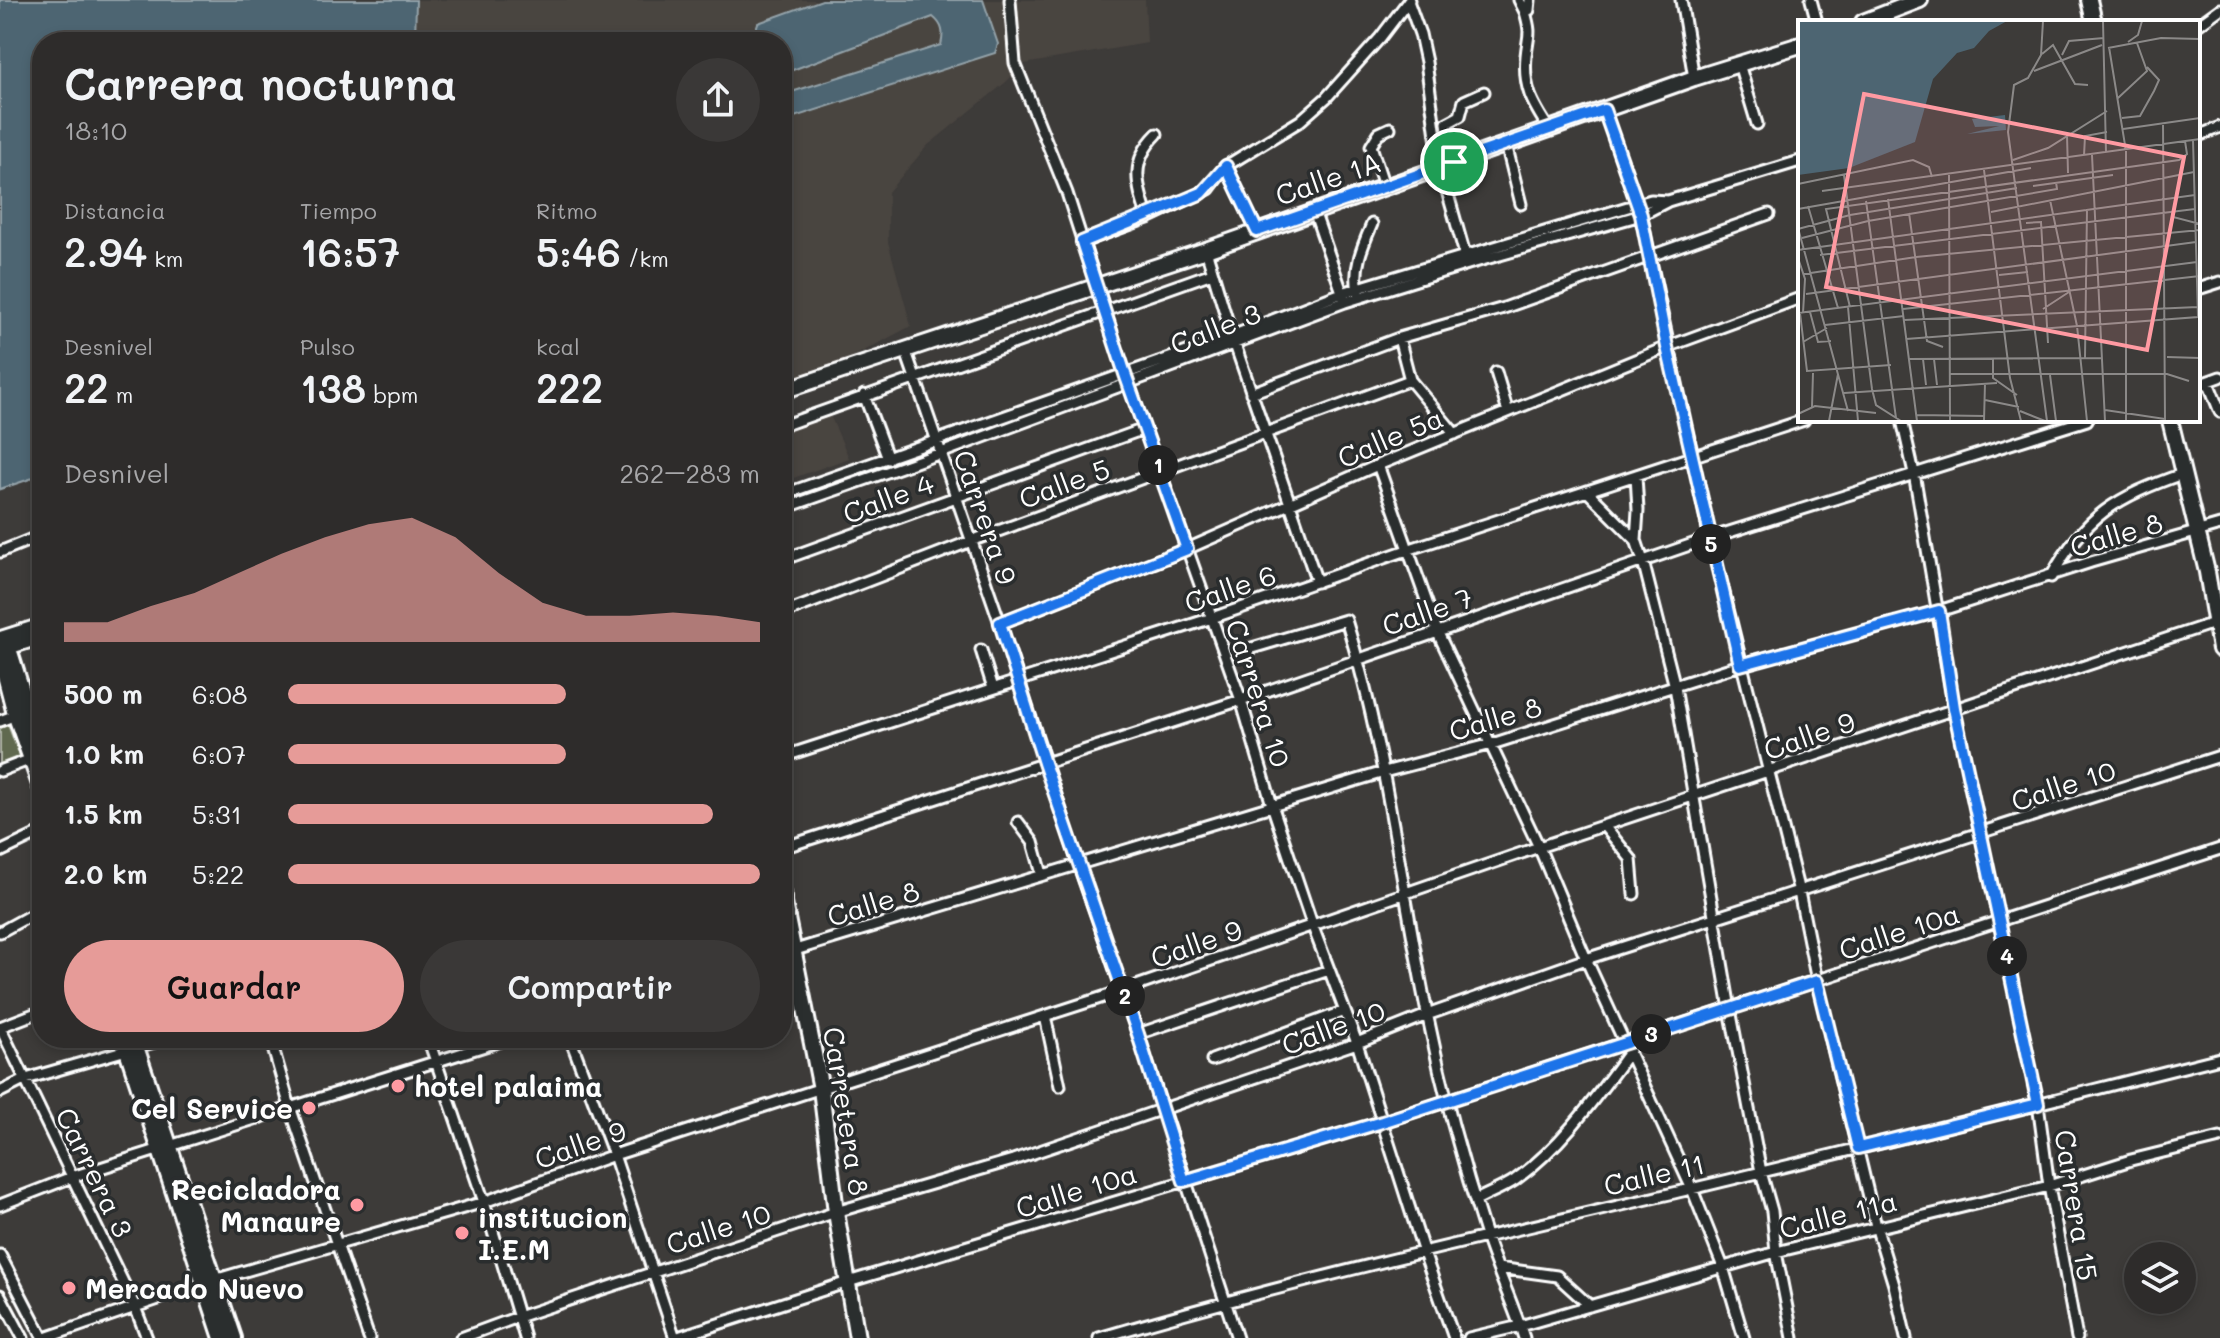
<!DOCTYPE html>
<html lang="es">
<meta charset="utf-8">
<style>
:root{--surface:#2e2c2b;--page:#3a3837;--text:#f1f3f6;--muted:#a7a7a9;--line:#494847;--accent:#e69b98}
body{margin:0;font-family:Mali,sans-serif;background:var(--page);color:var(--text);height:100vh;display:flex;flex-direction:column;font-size:30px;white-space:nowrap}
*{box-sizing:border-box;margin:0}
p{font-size:26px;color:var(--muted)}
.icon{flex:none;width:44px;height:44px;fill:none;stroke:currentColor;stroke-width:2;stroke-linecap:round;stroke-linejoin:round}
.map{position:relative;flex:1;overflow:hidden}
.sheet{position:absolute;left:32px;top:32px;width:760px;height:1016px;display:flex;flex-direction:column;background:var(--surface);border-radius:32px;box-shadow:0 4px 12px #0003,0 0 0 2px var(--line)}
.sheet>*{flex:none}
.buttons{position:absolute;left:2124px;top:1242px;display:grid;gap:16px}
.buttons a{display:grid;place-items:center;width:72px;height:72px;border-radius:50%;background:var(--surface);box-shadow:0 4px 12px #0003,0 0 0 2px var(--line);font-size:40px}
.pin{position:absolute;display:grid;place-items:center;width:68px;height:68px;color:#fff;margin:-34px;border:4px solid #fff;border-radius:50%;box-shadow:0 2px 8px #0007}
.km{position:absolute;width:40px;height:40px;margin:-20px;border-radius:50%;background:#222;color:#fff;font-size:22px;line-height:40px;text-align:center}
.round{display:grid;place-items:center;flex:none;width:84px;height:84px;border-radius:42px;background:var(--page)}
.overview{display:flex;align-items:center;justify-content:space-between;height:136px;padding:0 32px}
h1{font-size:44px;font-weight:600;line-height:60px}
.metrics{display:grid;grid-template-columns:repeat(3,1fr);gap:12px;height:136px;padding:8px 32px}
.metrics div{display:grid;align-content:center}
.metrics b{font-size:40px;font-weight:600}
.metrics small{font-size:22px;font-weight:400}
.metrics p{font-size:22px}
.chart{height:224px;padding:16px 32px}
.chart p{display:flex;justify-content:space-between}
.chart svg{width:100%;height:144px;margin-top:8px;fill:var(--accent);opacity:.7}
.action{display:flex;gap:16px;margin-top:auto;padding:16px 32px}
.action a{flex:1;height:92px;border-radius:48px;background:var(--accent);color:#111;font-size:32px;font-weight:600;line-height:92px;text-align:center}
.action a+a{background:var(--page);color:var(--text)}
ul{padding:0 32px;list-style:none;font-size:26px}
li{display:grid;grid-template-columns:128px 96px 1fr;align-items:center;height:60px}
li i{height:20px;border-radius:10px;background:var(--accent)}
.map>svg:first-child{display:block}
.built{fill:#4a4540}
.green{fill:#61694f;stroke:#b0b4a7;stroke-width:2}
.water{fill:#4d6572;stroke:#94a3aa;stroke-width:2}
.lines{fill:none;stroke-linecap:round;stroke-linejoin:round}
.street-casing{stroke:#fff;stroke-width:15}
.secondary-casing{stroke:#fff;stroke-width:20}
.street{stroke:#2a2d2e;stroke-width:9}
.secondary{stroke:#2a2d2e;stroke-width:14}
.route-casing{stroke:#fff;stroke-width:16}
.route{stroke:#1a73e8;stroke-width:10}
.poi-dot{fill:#ff9aa2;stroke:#2a2d2e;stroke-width:3}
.labels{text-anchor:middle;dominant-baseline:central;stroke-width:7;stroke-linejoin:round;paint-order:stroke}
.street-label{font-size:28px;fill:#fff;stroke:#2a2d2e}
.poi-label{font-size:28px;font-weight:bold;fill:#fff;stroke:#2a2d2e;text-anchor:start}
.inset-road{fill:none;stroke:#8b8988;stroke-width:2}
.view{fill:#ff9aa2;fill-opacity:0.15;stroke:#ff9aa2;stroke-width:4}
.inset-edge{fill:none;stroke:#fff;stroke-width:4}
</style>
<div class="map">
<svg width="2220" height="1338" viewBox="0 0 2220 1338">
<rect width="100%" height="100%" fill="#3d3b39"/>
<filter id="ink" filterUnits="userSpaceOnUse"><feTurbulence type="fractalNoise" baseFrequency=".0125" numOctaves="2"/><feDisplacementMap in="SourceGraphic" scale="16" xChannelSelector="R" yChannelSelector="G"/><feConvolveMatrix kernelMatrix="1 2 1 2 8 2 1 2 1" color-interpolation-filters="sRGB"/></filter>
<g filter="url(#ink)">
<!-- built -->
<path class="built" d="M416,0h729l2,43 -123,21 -18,18 -79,64 -39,46v50l23,84 -72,38 -57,23v-345h-367z
M829,413l20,45 -67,24v-52z"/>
<!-- green -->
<path class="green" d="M8,725l12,31 -20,8v-36z"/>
<!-- water -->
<path class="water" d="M0,0h416l-1,42h-373v433l-42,14z
M822,0h161l15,44 -3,9 -213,68v-26l159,-50c3,-12 2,-20 -8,-28l-151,57v-32h-23l-4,-10 3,-9z"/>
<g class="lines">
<defs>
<path id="street" d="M1010,0l5,63 52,130 58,181 116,326 31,105 41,122 44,116 67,210 30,85
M1519,0l6,12
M1530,0l-1,10 -4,2c7,24 3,22 1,44 -3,32 6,47 23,73
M1681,0l13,78
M1811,0l6,22
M1408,1l12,33 6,28 14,104 26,92
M2198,25l22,-16
M1739,64l18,60
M1604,110l37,105 69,323 89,354 18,89 59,245 18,59 12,53
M2198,136l22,-9
M1506,144l15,60
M1454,162l-7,-39 13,-7 4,-15 20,-9
M1226,166l31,65
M1384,186l-13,-40 8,-13 11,-5
M1314,211l29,84
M1148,218c-12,-34 -18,-57 9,-84
M1082,242l66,-24 61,-29 17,-23 74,-45 26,-23 54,-60 29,-38
M1206,250l26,86 85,246
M2198,289l22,-7
M1358,291c-5,-24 5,-46 14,-67
M905,349l95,274 78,240 60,171 99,304
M1496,372l12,40
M1410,380l45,54
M2208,382l12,30
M2198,385l22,-8
M1251,393l148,-55 105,-30 265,-94
M864,395l24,64
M1902,420l12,53 40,235 84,396 11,82 28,152
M782,426l430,-153
M1378,465l59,166 102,216 47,112 106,230 31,78 21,71
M1588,492l48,48 7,21 32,126 55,322 31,163 11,39 4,41 17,86
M782,495l450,-159 110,-43 309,-93 17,1
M782,509l159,-56 404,-151 123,-38 173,-49 27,-14 132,-40
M1636,540l2,-30 -2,-35
M0,552l42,-17
M782,560l362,-131
M2051,577c34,-62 66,-80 131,-103
M782,614l189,-73 439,-161 -11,-42
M1000,623l187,-74 191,-84 289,-118 133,-49
M1252,648l94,-28c40,128 54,262 81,393 15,75 35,150 59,223 11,34 27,68 38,102
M981,650l12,38
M0,721l42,-16
M782,757l430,-139 195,-68 397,-130
M0,771l34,-13
M1018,822l15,20 9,32
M1604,826l27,33 3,35
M782,848l459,-148 469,-162 377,-118
M0,852l42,-20
M0,932l42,-23
M782,954l602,-182 108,-28 248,-79 199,-54 152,-49 129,-37
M42,1011l-42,16 135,280 12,31
M1045,1016l15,70
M1138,1034l191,-64
M270,1038l20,69 79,231
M428,1038l56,164 41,136
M570,1038l44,117 61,183
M1212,1060l133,-49
M0,1092l26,-13 142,-41
M1476,1200c13,-7 27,-12 39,-20 47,-34 81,-83 115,-129
M0,1205l72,-28 438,-139
M0,1255l43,83
M1498,1268l59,8 33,30
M0,1295l23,43
M45,1338l169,-58 270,-78 130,-47 508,-164 417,-144 681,-226
M461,1338l57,-21 318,-105 177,-52 344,-117 70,-28 159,-56 634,-203
M675,1338l173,-56 534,-160 838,-273
M1099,1338c196,-58 394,-103 592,-149 177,-42 353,-87 529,-131
M1469,1338l51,-12 256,-74 273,-66 82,-26 89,-22"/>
<path id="secondary" d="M2089,0l5,22
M1863,22l57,-22
M782,391l424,-141 488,-172 106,-33
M2170,420l37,152 13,77
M42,626l-41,13 3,9 6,4 32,103
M4,648l38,-12
M0,656l15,58 27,76
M782,893l39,196 15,123 21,126
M123,1038l99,300
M133,1038l101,300"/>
</defs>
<!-- street casing -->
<use href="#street" class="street-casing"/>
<!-- secondary casing -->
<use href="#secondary" class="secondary-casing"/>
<!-- street -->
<use href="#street" class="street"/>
<!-- secondary -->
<use href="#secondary" class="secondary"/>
</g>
</g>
<g class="lines" filter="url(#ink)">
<defs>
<path id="route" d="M1604,110l37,105 26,132 73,318 199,-54 15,97 84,396 -180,44 -41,-167 -435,141 -198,59 -46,-147 -94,-271 -44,-140 187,-74 -62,-175 -43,-132 120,-49 24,-27 31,65z"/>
</defs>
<!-- route casing -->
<use href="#route" class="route-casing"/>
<!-- route -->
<use href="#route" class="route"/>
</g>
<!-- markers -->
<g class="poi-dot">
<circle cx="398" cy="1086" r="8"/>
<circle cx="309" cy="1108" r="8"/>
<circle cx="357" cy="1205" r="8"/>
<circle cx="462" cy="1233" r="8"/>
<circle cx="69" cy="1288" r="8"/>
</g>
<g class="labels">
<!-- street labels -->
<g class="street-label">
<text transform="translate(1328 178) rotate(-19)">Calle 1A</text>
<text transform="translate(1215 328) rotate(-21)">Calle 3</text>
<text transform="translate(1390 437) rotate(-23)">Calle 5a</text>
<text transform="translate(1064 483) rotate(-20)">Calle 5</text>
<text transform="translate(888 498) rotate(-20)">Calle 4</text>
<text transform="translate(986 517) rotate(71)">Carrera 9</text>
<text transform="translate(2116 534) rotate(-16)">Calle 8</text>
<text transform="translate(1230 588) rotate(-19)">Calle 6</text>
<text transform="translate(1427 611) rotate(-19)">Calle 7</text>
<text transform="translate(1259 693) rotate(72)">Carrera 10</text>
<text transform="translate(1495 718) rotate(-16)">Calle 8</text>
<text transform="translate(1809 735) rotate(-19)">Calle 9</text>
<text transform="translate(2063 785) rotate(-18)">Calle 10</text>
<text transform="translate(873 903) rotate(-17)">Calle 8</text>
<text transform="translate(1899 931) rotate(-18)">Calle 10a</text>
<text transform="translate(1196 943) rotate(-19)">Calle 9</text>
<text transform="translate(1333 1027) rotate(-20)">Calle 10</text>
<text transform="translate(847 1111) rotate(81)">Carretera 8</text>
<text transform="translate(580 1144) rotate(-19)">Calle 9</text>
<text transform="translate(95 1172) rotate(64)">Carrera 3</text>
<text transform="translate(1654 1174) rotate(-13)">Calle 11</text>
<text transform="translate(1076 1190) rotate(-17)">Calle 10a</text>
<text transform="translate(2077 1205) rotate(81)">Carrera 15</text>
<text transform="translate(1838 1214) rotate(-14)">Calle 11a</text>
<text transform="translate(718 1228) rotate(-18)">Calle 10</text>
</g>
<!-- poi labels -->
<g class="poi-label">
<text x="414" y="1086">hotel palaima</text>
<text x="293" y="1108" text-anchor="end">Cel Service</text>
<text x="341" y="1189" text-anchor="end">Recicladora<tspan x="341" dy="32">Manaure</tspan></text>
<text x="478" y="1217">institucion<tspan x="478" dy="32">I.E.M</tspan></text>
<text x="85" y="1288">Mercado Nuevo</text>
</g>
</g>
<!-- overview -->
<g transform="translate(1798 20)">
<rect width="402" height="402" fill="#3d3b39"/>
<path d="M0,1h209l-18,10 -15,17 -17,5 -24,26 -18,63 -66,26 -51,7zM207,95l1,15 -39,4 32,-8 -24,1 -3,-8z" fill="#4d6572"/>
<path class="inset-road" d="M245,1l-2,34 -13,23 -14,7 -6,47 39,289M305,1l3,132M330,22l10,-7 4,-14M311,27l17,104v270M310,28l53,-10 39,1M244,34l11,-9 22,39 13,1M264,35l7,-14 35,-3M236,51l68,-26M320,78l29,-27 -10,-28M324,98l18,-2 14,-25 5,-11 -12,-13M365,103l2,298M325,109l77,-11M269,115l1,38M294,135l13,266M286,136l1,-20 22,-4M215,140l35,-12 59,-37M186,150l26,208 11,43M46,155l28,214 4,16 25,16M151,155l1,246M0,164l115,-24 16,7 3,10M235,166l80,-11M24,171l378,-52M90,179l29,222M252,180l27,126 10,95M68,181l30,217M10,186l30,102M0,189l233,-41M374,191l1,6 27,7M193,192l203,-40M111,193l18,128 16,6M228,203l15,-1 7,121M0,208l50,183M0,209l52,-14 167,-27M4,218l66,-17 189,-32 -1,-7M0,230l397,-55M22,235l375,-46M0,238l7,21 -2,34M6,254l112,-17 284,-27M201,255l29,-3M8,274l390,-52M50,287l10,114M52,287l-24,-98 353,-49 8,-6 -2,-13M105,289l297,-33M245,289l26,-17M12,292l8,30 13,-1M0,293l399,-51M2,293l7,58 84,-6M106,300l294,-13M27,305l79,-9M108,319l292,-22 -5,-177M5,322l24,-14M369,337l33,1M287,338l2,-149M111,339l193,-1M125,339l3,26M136,339l3,26M195,339v19l24,17M151,354h218l22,7M252,355l6,46M46,373l153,-10M187,380l34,7M14,387l1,-34M307,390l60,9M222,391l25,10M0,394l17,-8 61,7M119,395l68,1M31,401l9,-47M186,401l1,-38"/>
<path class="view" d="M66,74l320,63 -37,193 -321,-63z"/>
<rect width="402" height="402" class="inset-edge"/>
</g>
</svg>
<div class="buttons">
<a><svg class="icon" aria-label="layers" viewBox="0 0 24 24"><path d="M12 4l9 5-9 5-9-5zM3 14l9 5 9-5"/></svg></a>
</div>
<div class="pin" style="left:1454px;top:162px;background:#1e9e55"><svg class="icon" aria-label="arrive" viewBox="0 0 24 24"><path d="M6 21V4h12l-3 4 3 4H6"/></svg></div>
<b class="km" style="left:1158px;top:465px">1</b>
<b class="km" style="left:1125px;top:996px">2</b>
<b class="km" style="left:1651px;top:1034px">3</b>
<b class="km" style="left:2007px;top:956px">4</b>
<b class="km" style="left:1711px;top:544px">5</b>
<section class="sheet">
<div class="overview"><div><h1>Carrera nocturna</h1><p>18:10</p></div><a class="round"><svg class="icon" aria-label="share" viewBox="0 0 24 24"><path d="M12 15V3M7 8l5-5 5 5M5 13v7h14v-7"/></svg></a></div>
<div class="metrics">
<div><p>Distancia</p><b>2.94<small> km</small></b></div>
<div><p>Tiempo</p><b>16:57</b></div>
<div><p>Ritmo</p><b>5:46<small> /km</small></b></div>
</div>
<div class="metrics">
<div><p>Desnivel</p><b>22<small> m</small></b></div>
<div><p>Pulso</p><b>138<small> bpm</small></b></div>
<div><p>kcal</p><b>222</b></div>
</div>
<div class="chart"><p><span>Desnivel</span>262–283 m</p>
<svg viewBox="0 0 160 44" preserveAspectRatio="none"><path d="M0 44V38L10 38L20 33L30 29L40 23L50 17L60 12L70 8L80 6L90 12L100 23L110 32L120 36L130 36L140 35L150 36L160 38V44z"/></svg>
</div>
<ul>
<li><b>500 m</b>6:08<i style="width:59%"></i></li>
<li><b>1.0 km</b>6:07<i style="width:59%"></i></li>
<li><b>1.5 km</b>5:31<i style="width:90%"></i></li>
<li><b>2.0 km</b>5:22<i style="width:100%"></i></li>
</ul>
<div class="action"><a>Guardar</a><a>Compartir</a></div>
</section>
</div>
